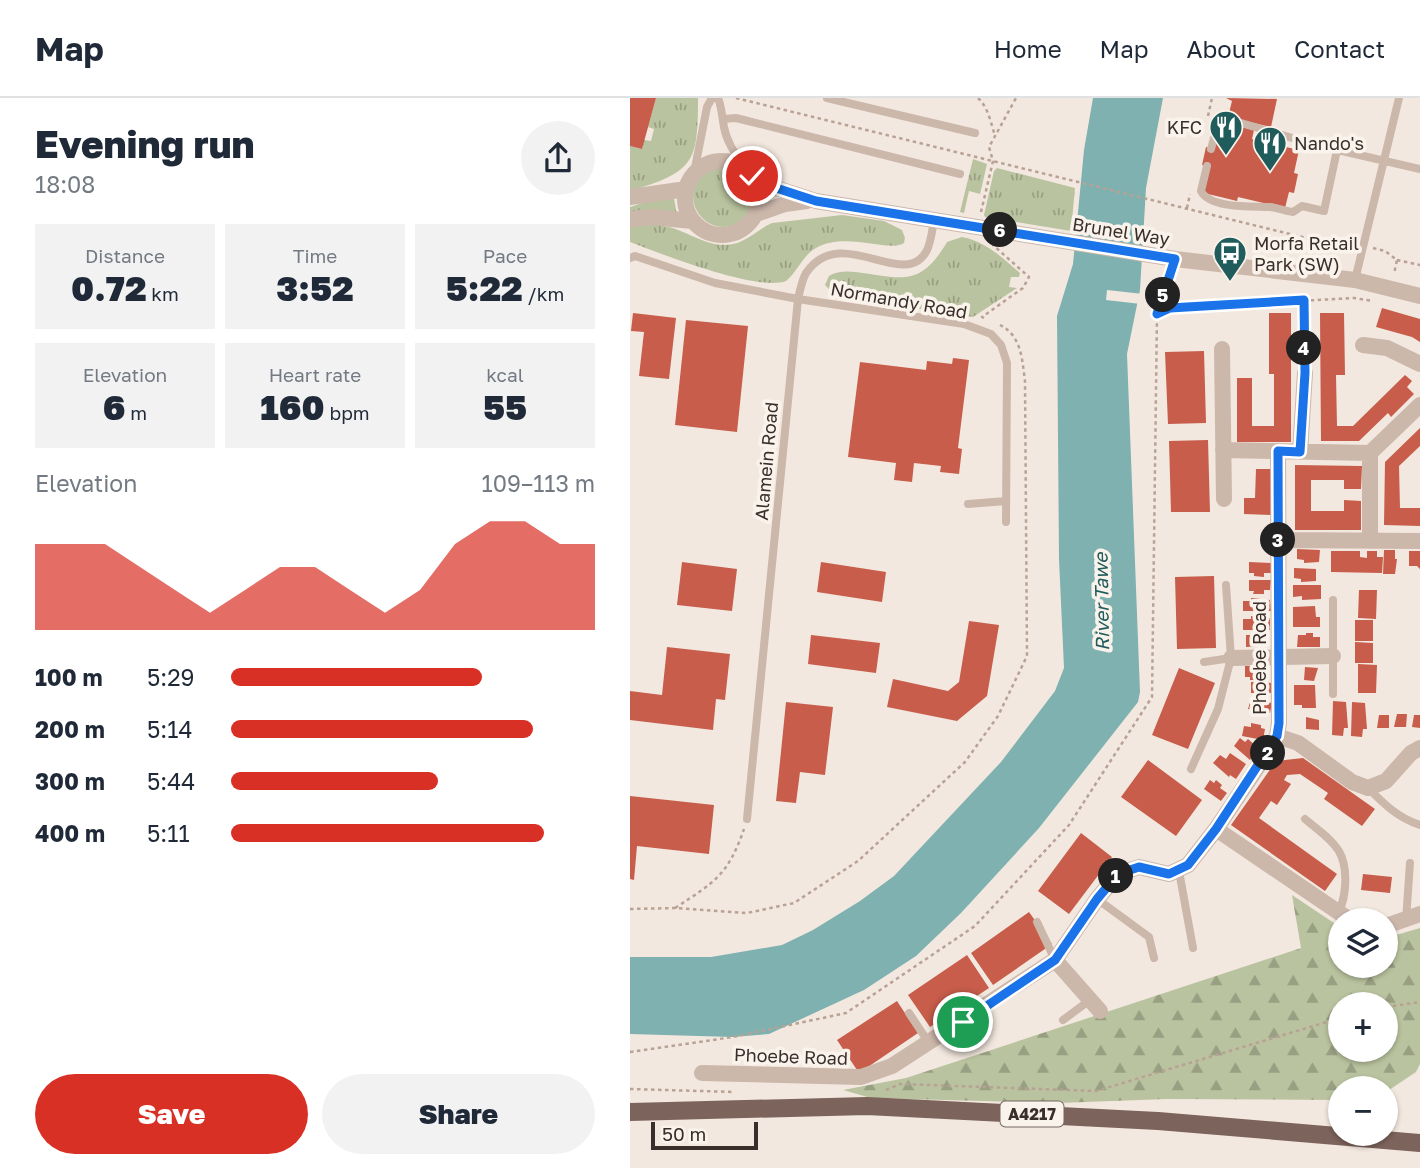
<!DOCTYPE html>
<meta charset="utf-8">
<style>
:root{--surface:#fff;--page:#f2f2f3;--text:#1f2937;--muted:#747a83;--line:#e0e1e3;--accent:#d93025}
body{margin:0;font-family:"Golos Text",sans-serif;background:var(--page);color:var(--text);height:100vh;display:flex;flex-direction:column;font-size:26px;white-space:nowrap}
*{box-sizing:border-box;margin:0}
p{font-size:23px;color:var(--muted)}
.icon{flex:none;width:38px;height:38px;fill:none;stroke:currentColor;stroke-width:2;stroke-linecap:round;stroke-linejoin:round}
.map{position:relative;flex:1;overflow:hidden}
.sheet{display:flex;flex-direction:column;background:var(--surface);width:630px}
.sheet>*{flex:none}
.fabs{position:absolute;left:698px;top:810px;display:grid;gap:14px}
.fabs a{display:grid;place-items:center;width:70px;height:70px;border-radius:50%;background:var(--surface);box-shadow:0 2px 5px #0004;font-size:35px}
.scale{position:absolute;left:21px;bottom:18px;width:107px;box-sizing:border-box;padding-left:7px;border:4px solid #3a2e2a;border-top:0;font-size:19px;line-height:24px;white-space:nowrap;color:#3a2e2a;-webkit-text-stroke:5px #faf3ec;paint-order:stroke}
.pin{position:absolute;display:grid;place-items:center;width:60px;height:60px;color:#fff;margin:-30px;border:4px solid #fff;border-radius:50%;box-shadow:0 2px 7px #0007}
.km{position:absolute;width:35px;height:35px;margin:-18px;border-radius:50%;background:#222;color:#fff;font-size:19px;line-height:35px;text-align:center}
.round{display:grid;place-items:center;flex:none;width:74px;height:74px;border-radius:37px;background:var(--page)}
.overview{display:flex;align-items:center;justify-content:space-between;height:119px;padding:0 35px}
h1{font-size:38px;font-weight:800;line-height:52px}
.metrics{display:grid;grid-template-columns:repeat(3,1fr);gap:10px;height:119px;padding:7px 35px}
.metrics div{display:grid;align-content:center;border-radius:0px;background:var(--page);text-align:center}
.metrics b{font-size:35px;font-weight:800}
.metrics small{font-size:19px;font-weight:400}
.metrics p{font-size:19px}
.chart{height:196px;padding:14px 35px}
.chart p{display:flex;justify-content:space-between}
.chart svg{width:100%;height:126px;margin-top:7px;fill:var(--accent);opacity:.7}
.action{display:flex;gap:14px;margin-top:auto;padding:14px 35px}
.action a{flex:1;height:80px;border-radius:42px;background:var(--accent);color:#fff;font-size:28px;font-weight:800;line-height:80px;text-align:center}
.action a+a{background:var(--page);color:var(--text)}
ul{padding:0 35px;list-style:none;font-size:23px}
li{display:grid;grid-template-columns:112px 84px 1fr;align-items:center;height:52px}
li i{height:18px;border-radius:9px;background:var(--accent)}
header{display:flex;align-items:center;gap:42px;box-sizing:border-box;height:98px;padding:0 35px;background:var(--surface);border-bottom:2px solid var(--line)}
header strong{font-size:33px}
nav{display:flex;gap:38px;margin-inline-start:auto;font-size:24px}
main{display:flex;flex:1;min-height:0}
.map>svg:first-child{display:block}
.grass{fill:url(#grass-tufts)}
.forest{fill:url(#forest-firs);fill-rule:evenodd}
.water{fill:#7eb1af}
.pier{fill:#f3e8df}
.building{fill:#c75d4a}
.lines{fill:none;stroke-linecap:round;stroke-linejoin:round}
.path{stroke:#b8a195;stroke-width:2.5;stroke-dasharray:3.5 3.5;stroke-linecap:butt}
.service{stroke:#ccb7ab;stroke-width:8}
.minor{stroke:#ccb7ab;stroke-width:16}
.primary{stroke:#7c635b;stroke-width:18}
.route-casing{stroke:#fff;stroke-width:14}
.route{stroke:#1a73e8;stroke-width:9}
.labels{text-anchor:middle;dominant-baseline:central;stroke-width:7;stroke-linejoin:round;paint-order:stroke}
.shield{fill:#faf3ec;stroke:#746964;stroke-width:2}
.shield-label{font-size:16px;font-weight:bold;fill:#3a2e2a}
.poi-label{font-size:18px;fill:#3a2e2a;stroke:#faf3ec;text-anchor:start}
.street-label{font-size:18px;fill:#3a2e2a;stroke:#faf3ec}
.water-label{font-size:19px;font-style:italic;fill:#1f5c5b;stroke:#faf3ec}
</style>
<header>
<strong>Map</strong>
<nav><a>Home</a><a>Map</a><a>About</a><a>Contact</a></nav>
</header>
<main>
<section class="sheet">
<div class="overview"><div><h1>Evening run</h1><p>18:08</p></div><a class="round"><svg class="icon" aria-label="share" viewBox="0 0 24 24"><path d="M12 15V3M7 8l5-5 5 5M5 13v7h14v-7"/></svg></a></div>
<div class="metrics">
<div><p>Distance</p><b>0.72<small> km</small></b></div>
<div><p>Time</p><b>3:52</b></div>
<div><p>Pace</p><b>5:22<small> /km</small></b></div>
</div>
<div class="metrics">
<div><p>Elevation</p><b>6<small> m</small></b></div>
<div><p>Heart rate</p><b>160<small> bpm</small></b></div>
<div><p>kcal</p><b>55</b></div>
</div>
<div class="chart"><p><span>Elevation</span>109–113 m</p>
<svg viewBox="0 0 160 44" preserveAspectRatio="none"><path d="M0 44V14L10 14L20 14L30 22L40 30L50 38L60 30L70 22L80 22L90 30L100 38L110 30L120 14L130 6L140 6L150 14L160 14V44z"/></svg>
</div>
<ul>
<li><b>100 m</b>5:29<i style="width:69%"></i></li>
<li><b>200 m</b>5:14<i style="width:83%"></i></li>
<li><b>300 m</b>5:44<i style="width:57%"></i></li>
<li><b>400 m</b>5:11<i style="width:86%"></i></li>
</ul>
<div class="action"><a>Save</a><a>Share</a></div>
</section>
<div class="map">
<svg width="790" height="1070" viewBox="0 0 790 1070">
<defs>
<pattern id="grass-tufts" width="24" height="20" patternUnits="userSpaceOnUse" patternTransform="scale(1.75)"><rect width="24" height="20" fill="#bac39f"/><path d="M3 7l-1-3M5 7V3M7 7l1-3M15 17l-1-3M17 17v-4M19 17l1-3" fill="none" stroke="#989f82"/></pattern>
<pattern id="forest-firs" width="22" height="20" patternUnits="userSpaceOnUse" patternTransform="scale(1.75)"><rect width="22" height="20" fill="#bac39f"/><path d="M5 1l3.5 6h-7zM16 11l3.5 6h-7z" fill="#989f82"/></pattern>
</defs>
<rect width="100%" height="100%" fill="#f3e8df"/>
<!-- grass -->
<path class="grass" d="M26,0h42c0,65 -4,74 -68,93v-45l12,3 2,-9 7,1 3,-12 -6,-2z
M343,61l14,5 -7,30 -11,-3 -5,22 -4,-1z
M63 98a31 31 0 1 1 62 0a31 31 0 1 1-62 0Z
M367,70l78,20 -4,43 -86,-14 -1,-2 10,-44z
M43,95l4,22 -47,-2v-6z
M212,117l42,6 18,9 3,8 -1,5c-14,10 -58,-12 -88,5 -13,7 -18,23 -30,33 -29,11 -124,-27 -156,-39v-16c11,-1 23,-2 34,0 24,4 43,23 69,18 15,-3 25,-15 39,-21z
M332,139c25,5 39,20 58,36l-1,4h-8l-2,10 8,1 -44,29 -137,-21 -11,-11 4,-9c8,-5 17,-5 27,-4 46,6 64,16 91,-30z"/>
<!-- forest -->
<path class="forest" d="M662,797l48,32v39h46v-28l34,-10v136l-4,8 -30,20v-4h-46v12l-174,-1 -107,4 -188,-5 -28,-8 63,-12 395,-130zM710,906h46v46h-46z"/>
<!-- water -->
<path class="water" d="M463,0h70l-17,90 -6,102 -13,64 13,338 -2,10 -99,126 -78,85 -45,43 -52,34 -95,44 -36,3 -103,-3v-77h81l71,-12 31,-15 47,-29 34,-25 107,-114 54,-71 9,-23 -5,-109 -2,-243 16,-52 11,-114z"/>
<!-- pier -->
<path class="pier" d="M477,192l36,4 -2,10 -35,-4z"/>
<!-- building -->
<path class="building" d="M0,0h26l-14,51 -12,-3z
M596,0l51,1 -6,28 -43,-10 4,-16z
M590,24l34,8 -2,9 47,11 -5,23 4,1 -4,19 -5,-1 -4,16 -47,-11 -1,4 -33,-8 6,-26 -8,-2 4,-18 8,2z
M752,210l38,11v23l-8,-5 -36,-10z
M3,215l43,5 -7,61 -30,-3 5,-44 -13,-1z
M639,215h22v129h-54v-64h15v48h22v-52h-5z
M690,215h24l1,62h-9l1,51h16l52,-51 7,6 -5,6 7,7 -23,23 -3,-4 -29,28h-38z
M56,222l62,6 -11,106 -62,-7z
M574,253l2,72 -38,1 -3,-72z
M323,260l16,2 -11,88 4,1 -3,25 -19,-2 1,-6 -27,-3 -2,19 -18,-2 2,-17 -48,-6 12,-95 66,8 1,-9 25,3z
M790,330v18l-21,20 1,42h20v18l-36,-1 1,-63z
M578,342l2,72h-39l-2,-71z
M665,367l67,1 -1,23h-17v-9h-33v31h33v-11l17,1v29h-66z
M626,371h16l-1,46 -27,-1v-16h11z
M667,451l23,1 -1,12 -15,1v-3l-7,-1z
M754,452h11v9h2l-2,15h-12z
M701,453h29v6l7,1v-7h10v6h6l-1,16 -51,-1z
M779,453h11v18l-3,-3h-8z
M52,464l55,7 -5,42 -55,-6z
M191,464l65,10 -4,30 -65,-10z
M619,464l22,1v10h-7v4l-10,-1v-3h-5z
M664,470l22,1v12l-15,1v-3l-7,-1z
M584,478l2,72 -39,1 -2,-72z
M619,482h22l-1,10h-6v4h-11l1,-3h-5z
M663,487h28v14l-19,1v-4l-9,1z
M729,492h18l-1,29 -18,-1z
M621,500l19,2 1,11h-28v-10h8z
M685,508l1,11h4v10h-27v-20z
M621,518l19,2v12h-27v-11h8z
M725,522h18v21h-18z
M339,523l30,4 -12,71 -30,25 -70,-14 6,-28 55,12 11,-9z
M621,535h7v13l-12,1v-12h5z
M676,535h7v4h7v10h-23l1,-12h8z
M181,537l69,8 -4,30 -68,-9z
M725,544l18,1v20h-18z
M37,549l63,7 -5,46 -9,-1 -3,31 -83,-10v-29l32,4z
M728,566l19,1 -1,28h-18z
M615,568h22v10h-7v4h-10v-3h-5z
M675,569l13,1 -4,13 -10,-1z
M549,570l36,15 -27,66 -36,-14z
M621,584l22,1v10h-7v4l-10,-1v-3h-5z
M664,587h21l1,23h-14v-3h-8z
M621,601l21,4 -2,10 -7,-1v3l-10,-2v-3l-5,-1z
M703,603l13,1 2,26h-4l-1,8 -11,-1z
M156,604l47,5 -8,68 -25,-3 -4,31 -20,-2z
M722,604l13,1 2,26h-4l-1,8 -11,-1z
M767,616h10l-1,13h-12z
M749,617h10v13h-12z
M784,617h6v13l-8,-1z
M676,619l13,3v10l-13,-1z
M621,625l10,2v3l4,1 -2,11 -21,-4 2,-10 7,1z
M610,640l5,4 3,-3 8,7 -2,2 3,3 -7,9 -16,-14z
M600,655l16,11 -10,15 -6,-4 -1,2 -16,-14 7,-8 6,4z
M673,660l72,51 -13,17 -38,-27 4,-6 -28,-19 -13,1 -3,5 7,4 -14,21 -6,-4 -12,17 78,56 -12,17 -94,-66 45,-64z
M518,662l54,40 -26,36 -55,-39z
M580,682l4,3 2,-3 6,5 -2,3 7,5 -6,8 -17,-12z
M0,698l84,9 -5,49 -72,-8 -3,34 -4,-1z
M451,735l31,24 -43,57 -31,-23z
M733,776l29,3 -2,16 -29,-3z
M399,814l23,32 -59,41 -22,-32z
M337,857l22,33 -59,39 -22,-32z
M267,903l21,32 -59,40 -22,-33z"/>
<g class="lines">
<!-- path -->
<path class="path" d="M106,0l615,151
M348,0c10,9 13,25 17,38
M578,18l4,-18
M557,110l3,-14
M351,114l12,-51 -4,-14 27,-49
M743,150l12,3 12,9 -3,14
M767,162l23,5
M674,202v59
M527,214l13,-40
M354,220l-2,-1 41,-29 6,-11 -36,-32
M45,810c40,-26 53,-33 69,-79
M0,811l45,-1 72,5 47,-10 64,-42 107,-99 33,-46 29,-60 -2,-275c-3,-21 -3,-45 -25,-56
M756,909l34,-5
M0,954l103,-15 113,-24 129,-87 94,-101 83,-128 5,-383 13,-6 184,-10 19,3
M0,991l104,3
M256,992l14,-6 196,7 244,-73"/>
<!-- service -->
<path class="service" d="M88,0c4,10 4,19 6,29 3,17 13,29 22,42
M197,0l148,35
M93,21l13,-1 224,56
M581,51l8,-29 5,-2 92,27 104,24
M577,68l-6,25c9,18 52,15 69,16 8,1 15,4 23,5l9,-6 22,5 13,-61
M64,75l13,-66 5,-9
M0,160l5,-2 80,27 83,16 166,25 27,10 10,11 6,18 -1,159
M725,182l44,-182
M338,406l38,-3
M703,502v94
M574,564l27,-4
M561,671l27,-60 13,-51 -5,-73
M738,690c16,16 30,30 52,37
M117,721l51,-520c2,-9 4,-19 8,-26 35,-51 97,18 120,-21 5,-8 6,-22 8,-32
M675,721c26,22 43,29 40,68 -1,10 -2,17 -7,26
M549,773l14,77
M467,801l52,38 5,21
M776,822l4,-57
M407,824l18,38
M279,915l20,30
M433,922l27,-20"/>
<!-- minor -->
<path class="minor" d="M55 100a37 37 0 1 1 74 0a37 37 0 1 1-74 0Z
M122,78l15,9 49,16 359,58 180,21 65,16
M0,99l56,-8
M126,116l29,-10 22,-3
M0,121l22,-2 40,4
M733,247l24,3 33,16
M592,251l2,150
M593,352l147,3
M670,354l5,-79
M740,355v88
M740,355l50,-48
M648,442l142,1
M601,560l102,-2
M647,638l21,7 54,39 16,6 18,-7 25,-28 9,-5
M586,731l134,91
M756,828l34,-12
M425,862l45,51
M72,975l159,4 31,-11 163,-106 42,-61 21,-25 21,-7 30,7 19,-9 28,-36 55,-82 6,-11 2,-13 -1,-272"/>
<!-- primary -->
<path class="primary" d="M0,1014l237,-6 291,15 262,22"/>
</g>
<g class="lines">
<defs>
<path id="route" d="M122,78l15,9 49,16 359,58 -18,55 13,-6 134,-8 1,73 -5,79 -22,-1 1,272 -2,13 -61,93 -28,36 -19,9 -30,-7 -21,7 -21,25 -42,61 -92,62"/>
</defs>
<!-- route casing -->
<use href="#route" class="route-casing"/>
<!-- route -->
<use href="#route" class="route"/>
</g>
<!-- icons -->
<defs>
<symbol id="restaurant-pin" viewBox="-11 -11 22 30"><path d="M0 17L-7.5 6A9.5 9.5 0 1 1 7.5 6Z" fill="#1f5c5b" stroke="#faf3ec"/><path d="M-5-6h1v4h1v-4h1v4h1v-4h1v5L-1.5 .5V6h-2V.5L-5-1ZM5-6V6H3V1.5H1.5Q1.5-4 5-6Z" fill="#fff"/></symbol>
<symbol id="bus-pin" viewBox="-11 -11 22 30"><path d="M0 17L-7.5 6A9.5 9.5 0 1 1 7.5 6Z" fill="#1f5c5b" stroke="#faf3ec"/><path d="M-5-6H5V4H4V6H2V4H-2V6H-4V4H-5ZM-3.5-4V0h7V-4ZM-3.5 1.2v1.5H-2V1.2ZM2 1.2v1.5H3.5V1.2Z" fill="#fff"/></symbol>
</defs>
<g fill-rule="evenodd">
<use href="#restaurant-pin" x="577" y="10" width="38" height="52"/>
<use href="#restaurant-pin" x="621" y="26" width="38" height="52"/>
<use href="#bus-pin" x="581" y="136" width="38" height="52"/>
</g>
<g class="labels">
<!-- shield labels -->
<rect class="shield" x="370.5" y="1003.5" width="63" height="25" rx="5"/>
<g class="shield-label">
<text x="402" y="1016">A4217</text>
</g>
<!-- poi labels -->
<g class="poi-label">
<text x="572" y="29" text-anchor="end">KFC</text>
<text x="664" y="45">Nando's</text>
<text x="624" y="145">Morfa Retail<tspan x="624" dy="21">Park (SW)</tspan></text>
</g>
<!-- street labels -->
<g class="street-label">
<text transform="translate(491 133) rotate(9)">Brunel Way</text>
<text transform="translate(269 202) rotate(10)">Normandy Road</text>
<text transform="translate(136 363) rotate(-85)">Alamein Road</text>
<text transform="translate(629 560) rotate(-90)">Phoebe Road</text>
<text transform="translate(161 958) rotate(2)">Phoebe Road</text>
</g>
<!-- water labels -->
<g class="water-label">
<text transform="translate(471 504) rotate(-91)">River Tawe</text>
</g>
</g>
</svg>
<div class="fabs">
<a><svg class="icon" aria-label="layers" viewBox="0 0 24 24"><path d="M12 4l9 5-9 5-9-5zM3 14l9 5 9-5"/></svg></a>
<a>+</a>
<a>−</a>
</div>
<div class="scale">50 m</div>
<div class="pin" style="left:333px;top:924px;background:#1e9e55"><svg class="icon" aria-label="arrive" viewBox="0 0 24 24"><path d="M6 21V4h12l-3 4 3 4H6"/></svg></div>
<div class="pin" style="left:122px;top:78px;background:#d93025"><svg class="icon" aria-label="check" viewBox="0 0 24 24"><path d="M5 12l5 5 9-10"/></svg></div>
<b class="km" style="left:486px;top:778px">1</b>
<b class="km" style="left:638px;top:655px">2</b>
<b class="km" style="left:648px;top:442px">3</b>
<b class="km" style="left:674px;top:250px">4</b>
<b class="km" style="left:533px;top:197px">5</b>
<b class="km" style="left:370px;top:132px">6</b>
</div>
</main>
